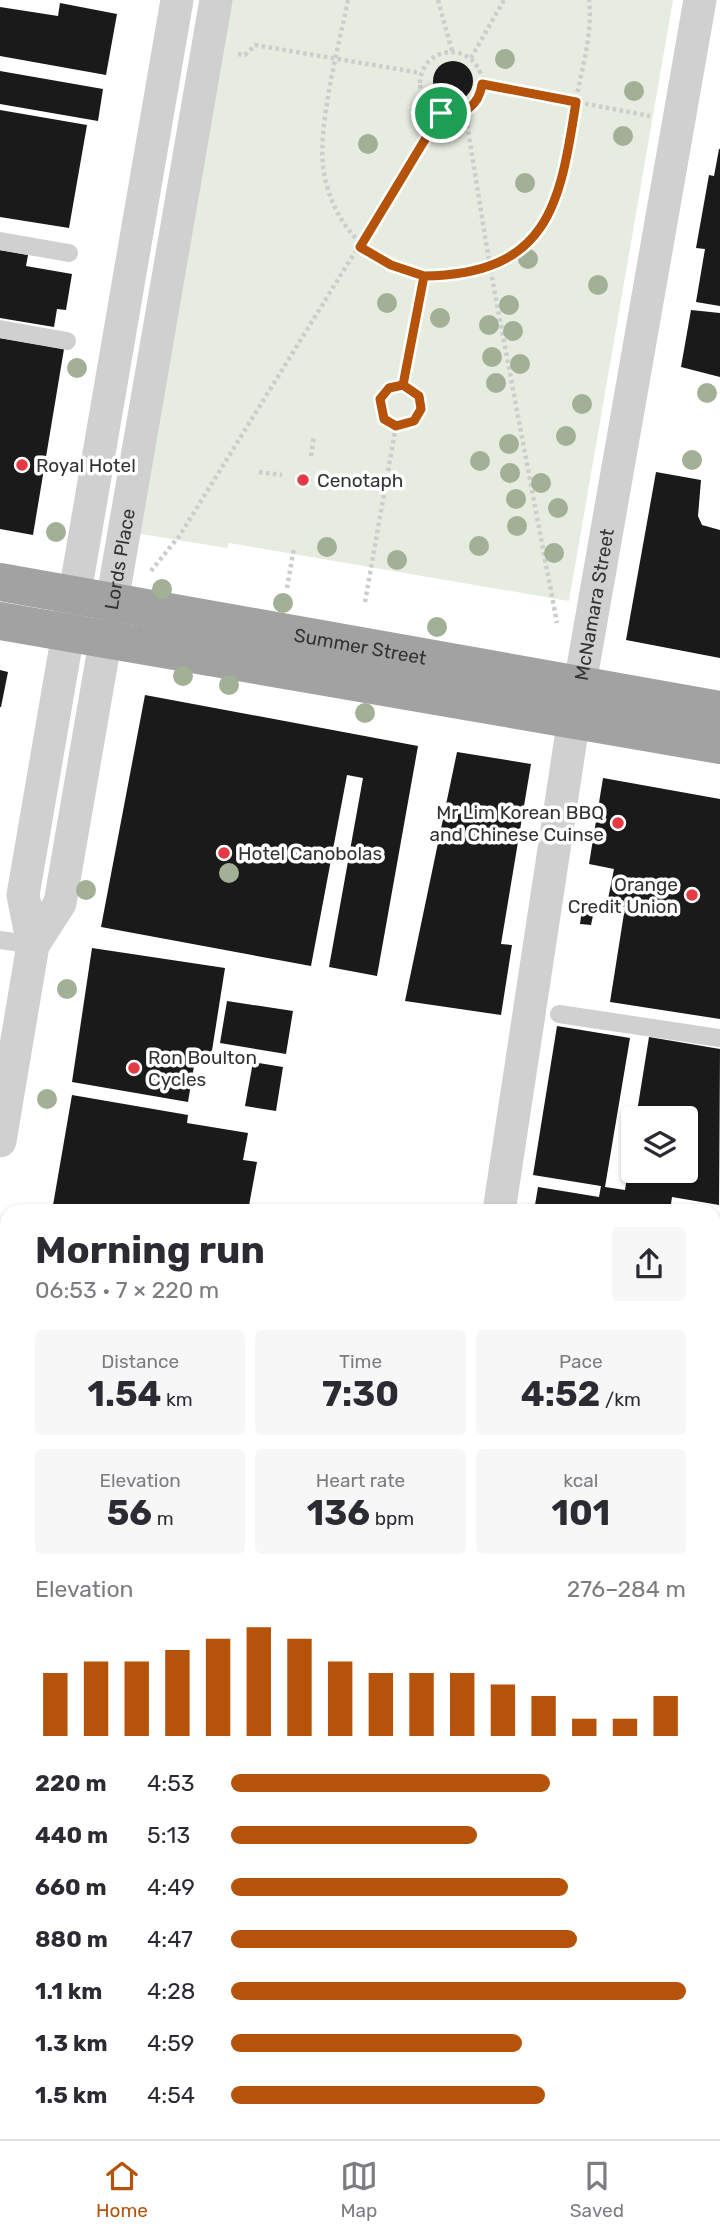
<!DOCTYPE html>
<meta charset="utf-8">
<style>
:root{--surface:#fff;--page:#f7f7f7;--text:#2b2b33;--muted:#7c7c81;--line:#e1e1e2;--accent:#b45309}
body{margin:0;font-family:Rubik,sans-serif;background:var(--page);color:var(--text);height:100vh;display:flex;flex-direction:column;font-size:26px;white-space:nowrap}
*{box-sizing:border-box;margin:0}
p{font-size:23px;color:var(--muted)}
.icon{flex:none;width:38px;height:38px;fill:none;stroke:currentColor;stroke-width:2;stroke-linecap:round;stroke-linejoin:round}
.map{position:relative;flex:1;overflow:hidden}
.panel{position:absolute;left:0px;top:1204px;width:721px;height:936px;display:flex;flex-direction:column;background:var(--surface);border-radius:21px 21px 0 0;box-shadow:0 2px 5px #0004}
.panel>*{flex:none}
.buttons{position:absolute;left:621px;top:1106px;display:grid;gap:14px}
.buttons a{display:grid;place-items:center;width:77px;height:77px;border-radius:7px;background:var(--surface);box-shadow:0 2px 5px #0004;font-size:35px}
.pin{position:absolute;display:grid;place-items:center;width:60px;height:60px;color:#fff;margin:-30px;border:4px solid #fff;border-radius:50%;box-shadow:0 2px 7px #0007}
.round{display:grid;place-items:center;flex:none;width:74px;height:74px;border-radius:7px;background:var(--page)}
.summary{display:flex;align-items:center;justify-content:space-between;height:119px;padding:0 35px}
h1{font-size:38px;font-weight:700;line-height:52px}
.figures{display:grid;grid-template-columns:repeat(3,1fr);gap:10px;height:119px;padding:7px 35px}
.figures div{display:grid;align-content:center;border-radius:7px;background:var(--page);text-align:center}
.figures b{font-size:35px;font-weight:700}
.figures small{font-size:19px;font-weight:400}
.figures p{font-size:19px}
.chart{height:196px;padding:14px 35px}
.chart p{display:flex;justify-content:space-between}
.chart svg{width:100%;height:126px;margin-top:7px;stroke:var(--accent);stroke-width:6}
ul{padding:0 35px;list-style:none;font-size:23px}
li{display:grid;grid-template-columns:112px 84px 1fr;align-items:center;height:52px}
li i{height:18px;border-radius:9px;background:var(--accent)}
.tabs{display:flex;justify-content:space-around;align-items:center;height:98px;border-top:2px solid var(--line);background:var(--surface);font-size:19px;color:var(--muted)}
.tabs a{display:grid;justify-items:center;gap:4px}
.tabs .active{color:var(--accent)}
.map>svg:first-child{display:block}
.green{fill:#e6ecdf}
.building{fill:#1a1a1a}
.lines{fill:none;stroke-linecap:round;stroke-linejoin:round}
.path{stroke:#cdcdcd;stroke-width:4.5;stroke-dasharray:3.5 3.5;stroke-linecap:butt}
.service{stroke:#d0d0d0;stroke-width:18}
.minor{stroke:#d0d0d0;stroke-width:33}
.trunk{stroke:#a2a2a2;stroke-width:38}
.tree{fill:#a2b095}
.route-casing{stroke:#fff;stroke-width:14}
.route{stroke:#b45309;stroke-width:9}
.poi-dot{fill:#e63946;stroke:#fff;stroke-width:2.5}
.labels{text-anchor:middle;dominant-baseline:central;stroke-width:7;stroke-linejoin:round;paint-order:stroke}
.poi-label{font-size:19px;fill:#333;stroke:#fff;text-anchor:start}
.street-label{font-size:19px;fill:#333;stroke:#fff}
</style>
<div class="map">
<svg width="720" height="2139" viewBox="0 0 720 2139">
<rect width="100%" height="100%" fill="#fff"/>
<!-- green -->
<path class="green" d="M227,0h446l-104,601 -340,-58 -2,5 -92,-15z"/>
<!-- building -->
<path class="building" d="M60,3l57,11 -11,61 -106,-19v-49l58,9z
M433 81a20 20 0 1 1 40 0a20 20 0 1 1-40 0Z
M0,71l103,18 -5,32 -98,-17z
M0,110l87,15 -18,103 -69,-11z
M719,149h1v157l-24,-4 9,-53 -9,-1 13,-73 5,1z
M0,250l28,5 -2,11 46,8 -6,36 -9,-1 -3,18 -54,-9z
M691,310l29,3v64l-39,-10z
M0,338l64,11 -31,186 -33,-6z
M656,472l45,8 -3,36 4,9 18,5v128l-94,-18z
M0,670l8,2 -7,35h-1z
M145,695l273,51 -41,230 -48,-9 34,-189 -16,-3 -36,191 -210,-39z
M457,752l74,12 -30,180 11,1 -11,70 -96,-14z
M603,778l117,21v220l-110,-17 15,-95 -18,-3 7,-35 -25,-5z
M582,909l12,2 -3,14 -11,-1z
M92,948l133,20 -14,89 -15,-3 -8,48 -116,-20z
M227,1001l66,10 -7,43 -66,-11z
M557,1026l73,12 -25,149 20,3 7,-46 2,27h52v-53h-50l13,-81 71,12 -1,156 -47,-8 -2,14h-136l4,-24 61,10 2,-11 -68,-11z
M253,1062l30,5 -7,44 -31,-5z
M72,1095l116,20 -1,8 61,10 -5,27 14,2 -9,49h-196z
M714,1316l6,1v129l-6,-1z
M6,1470h1v144l-7,-1v-112z
M719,1659h1v33h-6v-18z
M714,1696l6,1v38l-6,-1z
M0,1768l7,1v289l-7,-2z
M567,2133h59l-1,6h-32z"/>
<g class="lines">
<!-- path -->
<path class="path" d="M348,0c-9,46 -32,129 -24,173 15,86 106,131 182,85 15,-10 33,-24 42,-40 21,-35 21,-79 28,-118 6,-32 17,-68 13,-100
M438,0l14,51
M420 83a31 31 0 1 1 62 0a31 31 0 1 1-62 0Z
M238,54l7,1 10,-10 166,28
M471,58l33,-58
M482,84l168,32
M465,111l25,156 67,356
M403,385l20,-109
M379 406a21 21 0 1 1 42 0a21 21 0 1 1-42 0Z
M311,456l3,-20
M259,472l23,3
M331,483l21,3
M151,571l29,-36 261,-422
M287,588l7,-40
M365,602l31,-176"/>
<!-- service -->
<path class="service" d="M0,241l69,12
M0,329l67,12
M0,940l33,5
M559,1014l161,24
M714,1296l6,1
M714,1581l3,-15
M89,2139l1,-6"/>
<!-- minor -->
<g class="minor">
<path id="s1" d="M33,945l27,-42 156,-903"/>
<path d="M0,1141l33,-196 -10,-50 154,-895"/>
<path id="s2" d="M499,1211l75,-493 126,-718"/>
<path d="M0,1651l7,2"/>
<path d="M0,1701l7,-1"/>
<path d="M714,1804l6,1"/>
<path d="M328,2139l1,-6"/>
</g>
<!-- trunk -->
<g class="trunk">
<path id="s3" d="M0,582l720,128"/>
<path d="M0,621l720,124"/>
</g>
</g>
<!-- trees -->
<g class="tree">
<circle cx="505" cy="59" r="10"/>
<circle cx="634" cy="91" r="10"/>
<circle cx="623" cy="136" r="10"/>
<circle cx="368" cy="144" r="10"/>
<circle cx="525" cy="183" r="10"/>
<circle cx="528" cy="259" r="10"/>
<circle cx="598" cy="285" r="10"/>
<circle cx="387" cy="303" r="10"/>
<circle cx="509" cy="305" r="10"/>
<circle cx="440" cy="318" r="10"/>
<circle cx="489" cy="325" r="10"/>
<circle cx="513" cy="331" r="10"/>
<circle cx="492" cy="357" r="10"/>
<circle cx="520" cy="364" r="10"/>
<circle cx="77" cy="368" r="10"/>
<circle cx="496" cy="383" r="10"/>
<circle cx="707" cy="393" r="10"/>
<circle cx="582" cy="404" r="10"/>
<circle cx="566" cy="436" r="10"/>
<circle cx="509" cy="444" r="10"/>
<circle cx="692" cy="460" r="10"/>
<circle cx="480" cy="461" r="10"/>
<circle cx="510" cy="473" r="10"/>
<circle cx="541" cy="483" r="10"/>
<circle cx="516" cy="499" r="10"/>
<circle cx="558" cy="508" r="10"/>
<circle cx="517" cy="526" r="10"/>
<circle cx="56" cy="532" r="10"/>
<circle cx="479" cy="546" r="10"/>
<circle cx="327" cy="547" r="10"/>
<circle cx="554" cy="553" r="10"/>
<circle cx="397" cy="560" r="10"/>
<circle cx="162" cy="589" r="10"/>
<circle cx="283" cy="603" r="10"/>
<circle cx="437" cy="627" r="10"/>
<circle cx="183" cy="676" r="10"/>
<circle cx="229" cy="685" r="10"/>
<circle cx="365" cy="713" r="10"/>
<circle cx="229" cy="873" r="10"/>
<circle cx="86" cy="890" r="10"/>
<circle cx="67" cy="989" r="10"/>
<circle cx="47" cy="1099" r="10"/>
</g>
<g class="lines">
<defs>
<path id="route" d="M441,113l-81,134 31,18 33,11 -21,109 -14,3 -9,11 4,20 12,7 18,-5 7,-12 -2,-13 -16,-11 21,-109c124,-2 136,-70 152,-174l-94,-18c-3,22 -19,33 -41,29"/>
</defs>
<!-- route casing -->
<use href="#route" class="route-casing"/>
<!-- route -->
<use href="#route" class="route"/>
</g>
<!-- markers -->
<g class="poi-dot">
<circle cx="22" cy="465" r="7"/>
<circle cx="303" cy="480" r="7"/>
<circle cx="618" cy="823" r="7"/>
<circle cx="224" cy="853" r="7"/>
<circle cx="692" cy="895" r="7"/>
<circle cx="134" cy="1068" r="7"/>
</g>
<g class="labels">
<!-- poi labels -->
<g class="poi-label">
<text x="36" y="465">Royal Hotel</text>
<text x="317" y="480">Cenotaph</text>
<text x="604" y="812" text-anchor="end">Mr Lim Korean BBQ<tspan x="604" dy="22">and Chinese Cuinse</tspan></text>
<text x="238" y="853">Hotel Canobolas</text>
<text x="678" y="884" text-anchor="end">Orange<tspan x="678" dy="22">Credit Union</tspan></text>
<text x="148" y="1057">Ron Boulton<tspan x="148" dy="22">Cycles</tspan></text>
</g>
<!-- street labels -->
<g class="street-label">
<text stroke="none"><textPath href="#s1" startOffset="399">Lords Place</textPath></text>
<text stroke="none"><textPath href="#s2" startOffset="614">McNamara Street</textPath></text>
<text stroke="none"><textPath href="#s3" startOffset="366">Summer Street</textPath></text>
</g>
</g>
</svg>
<div class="buttons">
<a><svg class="icon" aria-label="layers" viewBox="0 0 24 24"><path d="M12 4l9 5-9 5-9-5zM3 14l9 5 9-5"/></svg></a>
</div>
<div class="pin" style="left:441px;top:113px;background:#1e9e55"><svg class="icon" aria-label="arrive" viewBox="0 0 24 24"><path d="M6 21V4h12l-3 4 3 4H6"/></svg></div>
<section class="panel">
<div class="summary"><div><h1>Morning run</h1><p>06:53 · 7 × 220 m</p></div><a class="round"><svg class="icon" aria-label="share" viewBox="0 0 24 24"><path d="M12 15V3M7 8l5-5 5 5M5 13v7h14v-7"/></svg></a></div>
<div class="figures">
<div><p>Distance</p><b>1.54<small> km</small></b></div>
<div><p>Time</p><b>7:30</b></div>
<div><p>Pace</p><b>4:52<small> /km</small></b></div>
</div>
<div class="figures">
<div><p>Elevation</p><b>56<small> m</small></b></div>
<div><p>Heart rate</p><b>136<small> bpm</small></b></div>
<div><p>kcal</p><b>101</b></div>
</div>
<div class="chart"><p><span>Elevation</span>276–284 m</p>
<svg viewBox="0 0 160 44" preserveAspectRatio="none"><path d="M5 44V22M15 44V18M25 44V18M35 44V14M45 44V10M55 44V6M65 44V10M75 44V18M85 44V22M95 44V22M105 44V22M115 44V26M125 44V30M135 44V38M145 44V38M155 44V30"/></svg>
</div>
<ul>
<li><b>220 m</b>4:53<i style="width:70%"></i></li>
<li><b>440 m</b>5:13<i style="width:54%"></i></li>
<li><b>660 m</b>4:49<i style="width:74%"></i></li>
<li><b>880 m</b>4:47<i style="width:76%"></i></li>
<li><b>1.1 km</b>4:28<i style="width:100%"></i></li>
<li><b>1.3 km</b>4:59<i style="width:64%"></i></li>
<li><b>1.5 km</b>4:54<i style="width:69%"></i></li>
</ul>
</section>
</div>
<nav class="tabs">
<a class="active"><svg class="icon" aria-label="home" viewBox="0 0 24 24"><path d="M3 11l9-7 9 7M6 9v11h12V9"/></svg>Home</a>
<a><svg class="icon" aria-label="map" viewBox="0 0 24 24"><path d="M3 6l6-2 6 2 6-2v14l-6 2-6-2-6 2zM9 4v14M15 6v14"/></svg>Map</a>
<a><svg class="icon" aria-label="saved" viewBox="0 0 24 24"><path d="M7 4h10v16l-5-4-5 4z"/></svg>Saved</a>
</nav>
